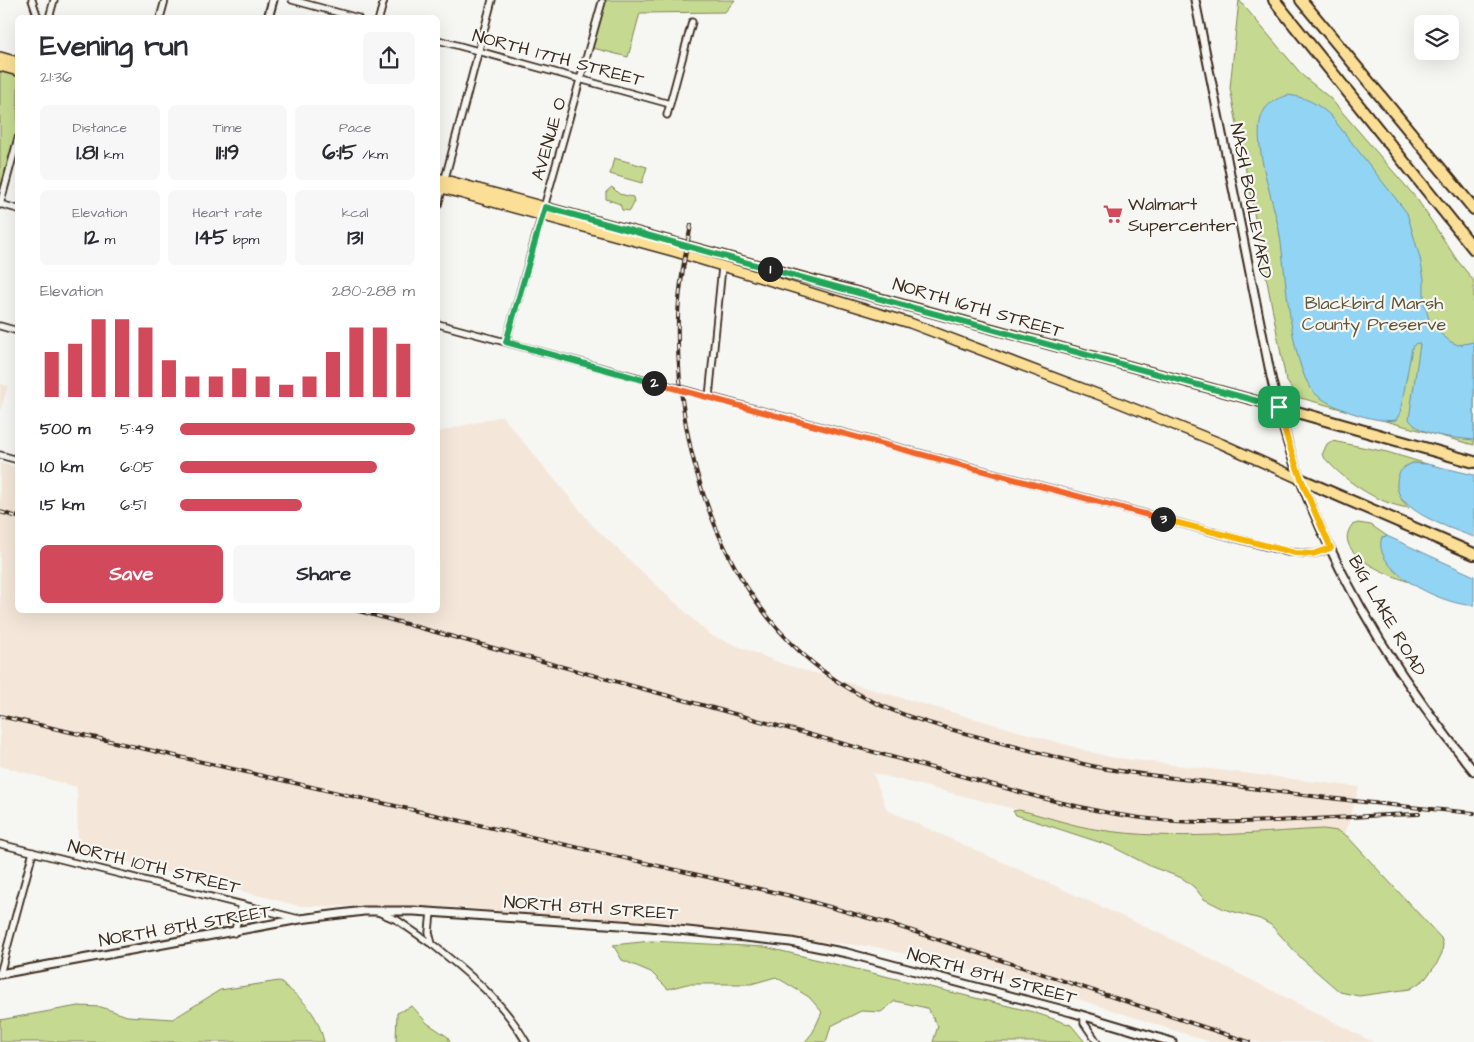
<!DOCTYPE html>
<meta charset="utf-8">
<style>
:root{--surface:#fff;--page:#f7f7f7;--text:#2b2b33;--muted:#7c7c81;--accent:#d1495b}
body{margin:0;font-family:"Architects Daughter",sans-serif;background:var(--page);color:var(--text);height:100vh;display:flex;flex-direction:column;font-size:19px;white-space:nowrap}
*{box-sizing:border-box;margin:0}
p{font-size:16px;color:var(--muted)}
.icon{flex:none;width:28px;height:28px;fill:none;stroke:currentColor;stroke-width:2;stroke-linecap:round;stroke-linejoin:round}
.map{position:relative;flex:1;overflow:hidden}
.details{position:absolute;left:15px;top:15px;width:425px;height:598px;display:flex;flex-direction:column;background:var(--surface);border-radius:8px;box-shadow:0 5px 20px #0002}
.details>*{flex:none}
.fabs{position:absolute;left:1414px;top:15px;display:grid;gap:10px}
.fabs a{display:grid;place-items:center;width:45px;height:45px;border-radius:8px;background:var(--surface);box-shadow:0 5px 20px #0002;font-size:25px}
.pin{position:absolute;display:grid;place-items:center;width:42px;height:42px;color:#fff;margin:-21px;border-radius:10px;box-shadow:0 2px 8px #0006}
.km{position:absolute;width:25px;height:25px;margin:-12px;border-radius:50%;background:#222;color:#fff;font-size:14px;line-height:25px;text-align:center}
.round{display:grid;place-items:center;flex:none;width:52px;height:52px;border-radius:8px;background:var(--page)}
.summary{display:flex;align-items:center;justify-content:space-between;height:85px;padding:0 25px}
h1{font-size:28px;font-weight:700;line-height:38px}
.stats{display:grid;grid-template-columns:repeat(3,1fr);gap:8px;height:85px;padding:5px 25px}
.stats div{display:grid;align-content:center;border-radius:8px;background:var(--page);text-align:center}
.stats b{font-size:21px;font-weight:700}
.stats small{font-size:14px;font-weight:400}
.stats p{font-size:14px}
.chart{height:140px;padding:10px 25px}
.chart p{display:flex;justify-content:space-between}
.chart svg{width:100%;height:90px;margin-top:5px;stroke:var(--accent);stroke-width:6}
.action{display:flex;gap:10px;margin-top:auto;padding:10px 25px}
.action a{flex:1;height:58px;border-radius:8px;background:var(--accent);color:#fff;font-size:20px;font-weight:700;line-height:58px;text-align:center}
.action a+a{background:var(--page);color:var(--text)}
ul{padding:0 25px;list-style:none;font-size:16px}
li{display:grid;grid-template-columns:80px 60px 1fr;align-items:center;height:38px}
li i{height:12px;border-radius:6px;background:var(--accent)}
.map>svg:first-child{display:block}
.built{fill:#f4e7d9}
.green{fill:#c5da90;stroke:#808257}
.water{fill:#92d4f4;stroke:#6f909e}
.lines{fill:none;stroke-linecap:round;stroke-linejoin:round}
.minor-casing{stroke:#3b2a1e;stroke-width:9}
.tertiary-casing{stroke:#3b2a1e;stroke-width:11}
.primary-casing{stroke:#3b2a1e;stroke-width:12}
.motorway-casing{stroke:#3b2a1e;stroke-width:14}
.minor{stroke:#f6f6f2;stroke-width:5.5}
.tertiary{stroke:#f6f6f2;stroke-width:7}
.primary{stroke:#fbdf96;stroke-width:9}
.motorway{stroke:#fbdf96;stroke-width:10}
.rail-casing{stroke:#3b2a1e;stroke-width:4}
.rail{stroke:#f6f6f2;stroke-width:2;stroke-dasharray:5.5;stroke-linecap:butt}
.split-1-casing{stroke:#fff;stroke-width:10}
.split-2-casing{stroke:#fff;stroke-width:10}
.split-3-casing{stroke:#fff;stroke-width:10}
.split-4-casing{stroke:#fff;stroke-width:10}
.split-1{stroke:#22a559;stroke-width:6}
.split-2{stroke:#22a559;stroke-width:6}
.split-3{stroke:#f0652b;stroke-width:6}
.split-4{stroke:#f5b400;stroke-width:6}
.labels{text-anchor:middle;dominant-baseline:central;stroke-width:4.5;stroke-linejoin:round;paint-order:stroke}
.street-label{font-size:18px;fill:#3b2a1e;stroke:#f6f6f2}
.poi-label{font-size:18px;fill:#3b2a1e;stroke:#f6f6f2;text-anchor:start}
.park-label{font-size:18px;fill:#5e563a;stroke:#f6f6f2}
</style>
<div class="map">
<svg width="1474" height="1042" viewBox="0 0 1474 1042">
<rect width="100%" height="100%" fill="#f6f6f2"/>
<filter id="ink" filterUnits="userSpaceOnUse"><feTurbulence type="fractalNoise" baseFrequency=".02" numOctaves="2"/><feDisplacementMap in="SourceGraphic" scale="10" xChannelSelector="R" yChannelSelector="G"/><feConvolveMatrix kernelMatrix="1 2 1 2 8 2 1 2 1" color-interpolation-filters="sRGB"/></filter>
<g filter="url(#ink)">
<!-- built -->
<path class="built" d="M0,384l8,2 -8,25z
M502,416l91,110 117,109 73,29 326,93 250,30 -15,52 -205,2 -266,-68 14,37 272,123 214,109h-163l-166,-54 -168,-41 -421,-40 -156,-1 -221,-57 -1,-62 -77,-21v-303l17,4 1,143h420v-178z"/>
<!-- green -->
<path class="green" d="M598,0h137l-10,12 -85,1 -12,44 -39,-10 12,-46z
M1239,0l64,76 27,22 87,101 40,61 17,21v164l-177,-48 -11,-17 -56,-292z
M0,67l18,5 -1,66 -17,67z
M614,158l33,9 -5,16 -32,-9z
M612,187l7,7 14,3 1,6 -4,8 -8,-1 -2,-6 -14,-5v-7z
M1332,441l55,11 40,12 -14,-1 -9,4 -3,32 8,9c-32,-4 -67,-29 -87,-53l5,-11z
M1358,523l13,2 16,11 -5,1 6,26 22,19c-19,-6 -80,-28 -58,-57z
M1019,810c27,6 53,16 81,20 74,11 149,3 223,-1l15,2 9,5 94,102 2,6 -1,9 -6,12 -11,14 -15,10 -51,7 -19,-4 -38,-33 -31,-34 -11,-6 -36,-10 -20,-10 -10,-12 -12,-9 -30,-11 -41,-21 -95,-31 -3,-4z
M651,941l114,6 268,65 38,13 14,17h-152l5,-16 -11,-18 -32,-7 -14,11 -20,-1 -30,15 -5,16h-21l8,-10 9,-20 -13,-15 -33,-20 -25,7h-64l-19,5 -17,-17 -29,-12 -9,-15z
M279,981c24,19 38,30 45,61h-324v-22l78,-14 23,1 26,9 46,3 47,-29z
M412,1006l15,17 21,14 2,5h-54l1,-29z"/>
<!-- water -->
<path class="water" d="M1289,95c18,3 28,8 42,21l76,97 13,45 4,21v23l7,24 20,16 7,3 16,-3v98c-19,-2 -55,-4 -65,-21l11,-75 -4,-1 -4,5 -12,65 -4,7c-20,4 -72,-14 -84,-30 -23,-31 -26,-120 -33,-160 -6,-30 -24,-79 -19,-108 3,-17 14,-23 29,-27z
M1413,463l14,1 47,11v62c-22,-8 -81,-27 -77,-55 1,-11 6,-15 16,-19z
M1387,536l87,40v29c-27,2 -104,-34 -92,-68z"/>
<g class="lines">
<defs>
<path id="minor" d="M32,0l6,18
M292,0l66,18
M49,18l5,-18
M160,18l5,-18
M379,18l5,-18
M438,40l232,64
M667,115l25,-93
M0,204l18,5
M0,205l18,-67
M438,205l54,-205
M438,324l849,228 26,2 18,-5
M0,326l18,5
M506,342l96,-340
M709,397l13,-130
M0,455l18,5
M0,844l299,75
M378,912l19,8 33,23
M431,912l-2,20 3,12c36,29 71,57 94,98
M234,933l8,-28
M0,974l33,-122
M1084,1016v7l13,19"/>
<path id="tertiary" d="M1195,0l76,377c8,34 16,69 29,102 41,106 102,205 174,292
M268,18l5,-18
M0,974l300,-55 64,-8h50l236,16 141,15 56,11 224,59 101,30"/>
<path id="primary" d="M0,57l18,5
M0,66l18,5
M438,178l841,229
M438,187l238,65 234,71 195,74 117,47 78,35"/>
<path id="motorway" d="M1274,0l200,249
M1301,0l173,209
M1279,407l195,55
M1300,479l174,75"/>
</defs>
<!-- minor casing -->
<use href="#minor" class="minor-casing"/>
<!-- tertiary casing -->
<use href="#tertiary" class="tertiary-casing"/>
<!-- primary casing -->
<use href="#primary" class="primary-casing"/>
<!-- motorway casing -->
<use href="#motorway" class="motorway-casing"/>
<!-- minor -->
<use href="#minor" class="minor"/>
<!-- tertiary -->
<use href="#tertiary" class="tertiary"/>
<!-- primary -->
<use href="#primary" class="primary"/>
<!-- motorway -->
<use href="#motorway" class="motorway"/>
<defs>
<path id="rail" d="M691,225c-6,30 -12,61 -13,92 -4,140 48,300 175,374 42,25 90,36 137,49 34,9 68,18 102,26 37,8 77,11 115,16 89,13 178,23 267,31
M0,512l18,5
M355,610l683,187c37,9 74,18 112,22 89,9 180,-3 269,-5
M0,716l791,180 109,31 349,115"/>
</defs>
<!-- rail casing -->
<use href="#rail" class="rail-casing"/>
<!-- rail -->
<use href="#rail" class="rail"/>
</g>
</g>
<g class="lines" filter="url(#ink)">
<defs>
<path id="split-1" d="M770,269l509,138"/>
<path id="split-2" d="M654,383l-148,-41 39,-135 225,62"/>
<path id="split-3" d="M654,383l509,136"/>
<path id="split-4" d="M1163,519l132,34 18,1 18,-6c-21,-46 -41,-91 -52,-141"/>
</defs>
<!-- split-1 casing -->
<use href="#split-1" class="split-1-casing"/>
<!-- split-2 casing -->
<use href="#split-2" class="split-2-casing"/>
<!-- split-3 casing -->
<use href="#split-3" class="split-3-casing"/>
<!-- split-4 casing -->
<use href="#split-4" class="split-4-casing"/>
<!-- split-1 -->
<use href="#split-1" class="split-1"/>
<!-- split-2 -->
<use href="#split-2" class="split-2"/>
<!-- split-3 -->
<use href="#split-3" class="split-3"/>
<!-- split-4 -->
<use href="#split-4" class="split-4"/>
</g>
<!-- icons -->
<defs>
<symbol id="supermarket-bare" viewBox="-9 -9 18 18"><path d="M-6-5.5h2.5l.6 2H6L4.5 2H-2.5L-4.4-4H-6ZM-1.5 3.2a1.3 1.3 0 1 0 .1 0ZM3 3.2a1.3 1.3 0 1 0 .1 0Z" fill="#d1495b" stroke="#f6f6f2" stroke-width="2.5" paint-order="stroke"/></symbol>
</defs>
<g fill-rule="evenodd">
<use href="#supermarket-bare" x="1099" y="200" width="28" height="28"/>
</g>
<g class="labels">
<!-- street labels -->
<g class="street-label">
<text transform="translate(558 58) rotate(15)">NORTH 17TH STREET</text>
<text transform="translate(549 139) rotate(-74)">AVENUE O</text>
<text transform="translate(1251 201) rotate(79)">NASH BOULEVARD</text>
<text transform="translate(978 308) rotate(16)">NORTH 16TH STREET</text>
<text transform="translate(1387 616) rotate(60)">BIG LAKE ROAD</text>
<text transform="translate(154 867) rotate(14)">NORTH 10TH STREET</text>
<text transform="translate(591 908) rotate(4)">NORTH 8TH STREET</text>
<text transform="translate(185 926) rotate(-10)">NORTH 8TH STREET</text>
<text transform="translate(992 976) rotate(15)">NORTH 8TH STREET</text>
</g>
<!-- poi labels -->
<g class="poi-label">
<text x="1128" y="204">Walmart<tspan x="1128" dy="21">Supercenter</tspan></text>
</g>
<!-- park labels -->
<g class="park-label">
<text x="1374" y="303">Blackbird Marsh<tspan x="1374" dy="21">County Preserve</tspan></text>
</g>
</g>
</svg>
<div class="fabs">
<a><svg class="icon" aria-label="layers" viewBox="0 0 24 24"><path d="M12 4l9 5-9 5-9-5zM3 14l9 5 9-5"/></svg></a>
</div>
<div class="pin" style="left:1279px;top:407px;background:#1e9e55"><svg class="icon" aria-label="arrive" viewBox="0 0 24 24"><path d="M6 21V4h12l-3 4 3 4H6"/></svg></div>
<b class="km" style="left:770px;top:269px">1</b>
<b class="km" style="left:654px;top:383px">2</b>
<b class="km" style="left:1163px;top:519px">3</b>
<section class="details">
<div class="summary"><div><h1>Evening run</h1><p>21:36</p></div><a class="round"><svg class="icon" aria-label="share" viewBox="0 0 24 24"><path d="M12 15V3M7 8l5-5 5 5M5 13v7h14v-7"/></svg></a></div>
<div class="stats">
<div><p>Distance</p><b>1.81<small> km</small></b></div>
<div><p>Time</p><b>11:19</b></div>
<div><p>Pace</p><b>6:15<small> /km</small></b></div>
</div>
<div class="stats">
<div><p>Elevation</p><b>12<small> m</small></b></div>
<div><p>Heart rate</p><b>145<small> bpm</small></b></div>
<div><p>kcal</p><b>131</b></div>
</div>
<div class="chart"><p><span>Elevation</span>280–288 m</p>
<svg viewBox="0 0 160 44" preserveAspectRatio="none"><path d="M5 44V22M15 44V18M25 44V6M35 44V6M45 44V10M55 44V26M65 44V34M75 44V34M85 44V30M95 44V34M105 44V38M115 44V34M125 44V22M135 44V10M145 44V10M155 44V18"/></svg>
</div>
<ul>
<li><b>500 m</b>5:49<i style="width:100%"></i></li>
<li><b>1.0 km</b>6:05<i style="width:84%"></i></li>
<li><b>1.5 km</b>6:51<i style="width:52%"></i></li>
</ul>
<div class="action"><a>Save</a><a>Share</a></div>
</section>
</div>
